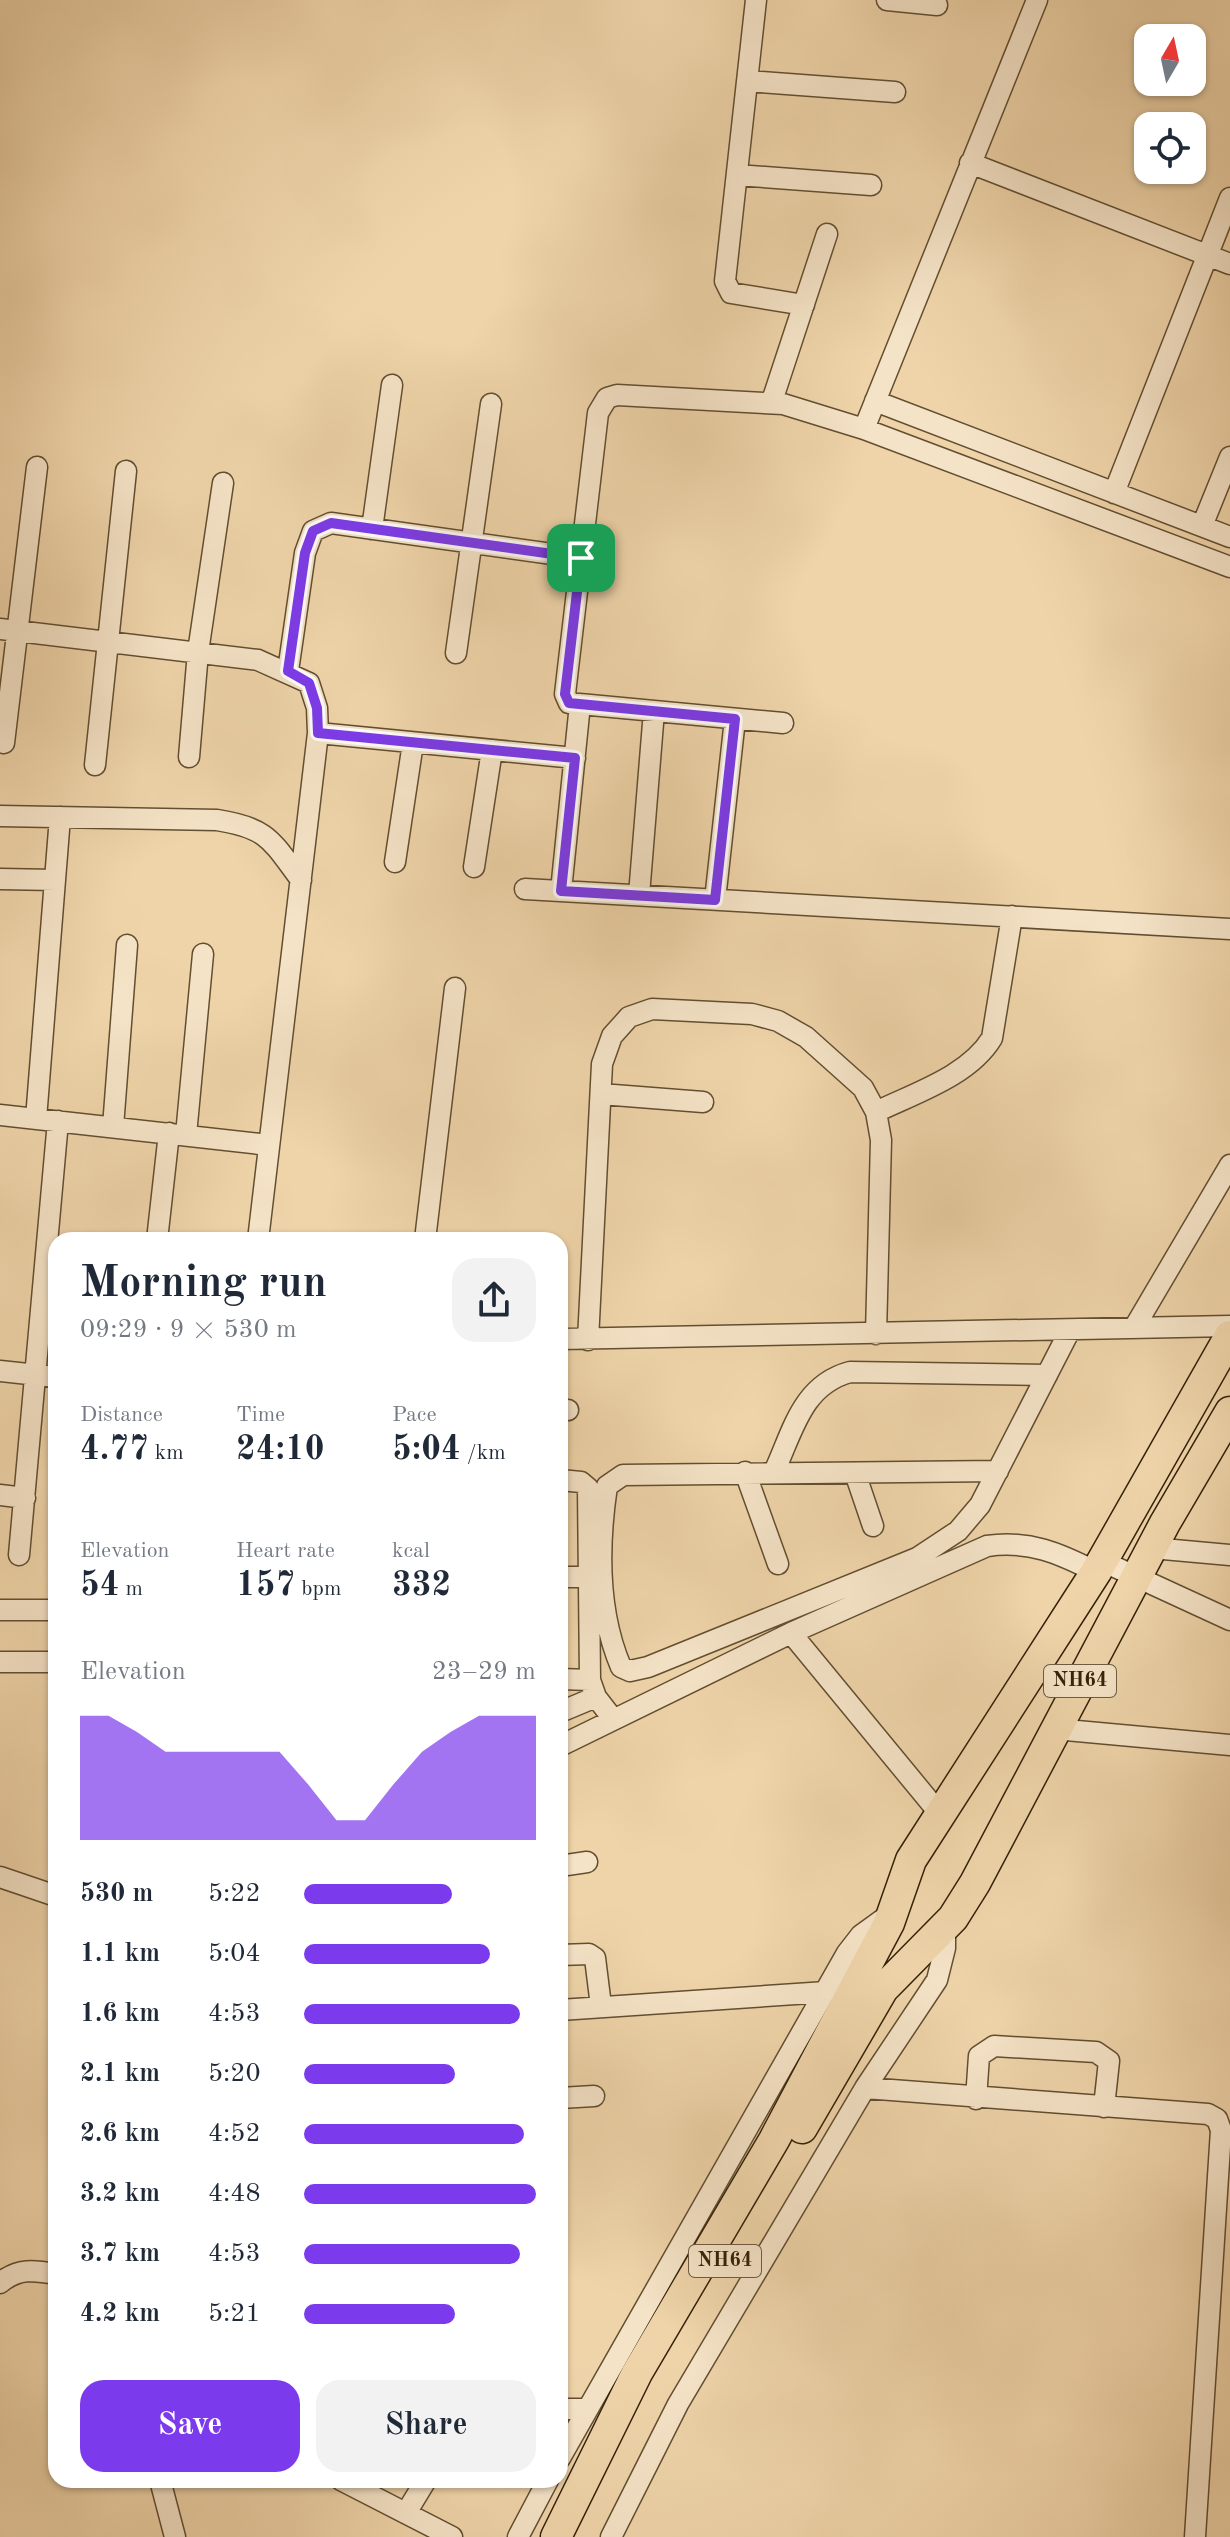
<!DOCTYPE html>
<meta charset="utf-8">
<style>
:root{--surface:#fff;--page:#f2f2f3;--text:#1f2937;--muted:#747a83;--accent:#7c3aed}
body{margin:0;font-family:"Old Standard TT",serif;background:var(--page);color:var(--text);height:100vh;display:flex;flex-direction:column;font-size:30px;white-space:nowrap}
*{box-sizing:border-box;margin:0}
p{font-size:26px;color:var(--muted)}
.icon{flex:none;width:44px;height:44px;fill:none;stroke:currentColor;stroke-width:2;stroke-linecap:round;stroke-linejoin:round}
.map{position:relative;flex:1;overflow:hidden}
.details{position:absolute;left:48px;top:1232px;width:520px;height:1256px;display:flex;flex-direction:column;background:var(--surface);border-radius:24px;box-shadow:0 2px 6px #0004}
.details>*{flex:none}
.needle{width:52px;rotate:9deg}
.controls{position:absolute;left:1134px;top:24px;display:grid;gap:16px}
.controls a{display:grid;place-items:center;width:72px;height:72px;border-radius:16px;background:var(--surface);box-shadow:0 2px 6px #0004;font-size:40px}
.pin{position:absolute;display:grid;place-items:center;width:68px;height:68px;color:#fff;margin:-34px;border-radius:16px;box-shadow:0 4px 12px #0006}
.round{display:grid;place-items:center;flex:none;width:84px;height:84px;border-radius:24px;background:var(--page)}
.overview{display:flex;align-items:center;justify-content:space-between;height:136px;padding:0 32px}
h1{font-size:44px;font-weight:700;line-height:60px}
.figures{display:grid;grid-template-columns:repeat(3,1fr);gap:12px;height:136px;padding:8px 32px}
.figures div{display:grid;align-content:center}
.figures b{font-size:34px;font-weight:700}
.figures small{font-size:22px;font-weight:400}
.figures p{font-size:22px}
.chart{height:224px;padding:16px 32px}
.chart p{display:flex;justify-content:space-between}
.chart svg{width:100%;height:144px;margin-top:8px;fill:var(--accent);opacity:.7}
.cta{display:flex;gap:16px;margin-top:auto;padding:16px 32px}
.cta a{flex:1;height:92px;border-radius:24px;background:var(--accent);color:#fff;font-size:32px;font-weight:700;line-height:92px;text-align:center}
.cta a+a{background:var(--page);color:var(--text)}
ul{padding:0 32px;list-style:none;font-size:26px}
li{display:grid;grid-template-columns:128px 96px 1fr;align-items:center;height:60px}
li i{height:20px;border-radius:10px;background:var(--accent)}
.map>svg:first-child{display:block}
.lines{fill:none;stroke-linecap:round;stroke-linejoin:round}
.minor-casing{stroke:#624e31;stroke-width:23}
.highway-casing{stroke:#332109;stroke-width:33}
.minor{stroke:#f5e3c7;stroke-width:20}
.highway{stroke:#efd4a9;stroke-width:30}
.route-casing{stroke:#fff;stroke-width:16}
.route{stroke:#7c3aed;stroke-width:10}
.labels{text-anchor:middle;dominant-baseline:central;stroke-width:6;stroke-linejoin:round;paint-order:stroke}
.shield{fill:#f5e3c7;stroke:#6d5b42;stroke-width:2}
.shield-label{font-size:20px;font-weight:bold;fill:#332109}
</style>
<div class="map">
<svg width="1230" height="2537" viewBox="0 0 1230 2537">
<rect width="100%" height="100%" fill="#efd4a9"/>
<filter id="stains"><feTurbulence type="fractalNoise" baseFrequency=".0025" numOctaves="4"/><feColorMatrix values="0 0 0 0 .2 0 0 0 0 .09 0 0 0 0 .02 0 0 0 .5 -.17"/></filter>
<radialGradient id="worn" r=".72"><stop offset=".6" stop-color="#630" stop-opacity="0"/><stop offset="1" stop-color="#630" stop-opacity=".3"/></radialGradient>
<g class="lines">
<defs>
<path id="minor" d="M756,0l-31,281 6,12 73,12
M887,0l50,5
M747,81l148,11
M970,163l260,101
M737,175l134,10
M772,401l55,-167
M875,401l355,136
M864,429l173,-429
M1114,493l116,-295
M1202,526l28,-69
M372,529l20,-144
M0,629l258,31 51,23 8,25 1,25 -60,507
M456,653l35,-249
M288,671l17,-118 8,-22 18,-8 250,35
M783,723l-214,-20 -4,-9 33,-281 9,-15 10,-3 166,9 81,25 366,138
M318,733l257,25
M4,743l33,-276
M189,757l9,-105 25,-169
M95,765l31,-294
M0,816l217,4c51,8 54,20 84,60
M395,862l18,-119
M474,867l18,-117
M0,879l55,1
M525,889l705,40
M561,891l19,-187
M639,895l15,-184
M715,900l20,-181
M601,1094l102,8
M876,1112c39,-19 93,-36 116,-74l20,-122
M0,1115l269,30
M36,1119l24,-302
M113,1127l14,-182
M186,1135l17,-181
M157,1240l12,-107
M425,1240l30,-252
M1134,1328l96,-163
M560,1339l670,-13
M588,1340l14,-276 10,-28 17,-19 23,-8 100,5 26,7 28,16 57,51 13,24 5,28 -5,194
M0,1371l56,6
M560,1410h8
M998,1471l-375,4 -16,11c-9,60 -10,125 14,181l9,4 18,-4 269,-109 41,-27 22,-26 90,-175
M745,1472l33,92
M774,1472c19,-41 28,-87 76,-100l197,3
M855,1473l18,53
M560,1480l21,2 7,6 2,192 6,17 17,22
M0,1495l25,3
M1152,1548l78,7
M19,1555l39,-434
M1102,1561l128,59
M560,1577h26
M0,1610h56
M791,1633l149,181
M0,1662h56
M560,1679l30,1
M560,1712l36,-15
M1055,1729l175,16
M560,1746l231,-113 196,-87c42,-6 72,7 109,26
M560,1866l27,-4
M0,1877l56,19
M560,1955l29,-1 6,4 6,48
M560,2010l266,-18
M865,2088l343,26 9,5 4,11 -26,407
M560,2098l34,-2
M976,2099l3,-43 15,-10 102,6 13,9 -5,46
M0,2283c18,-15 34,-13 56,-9
M560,2409h28
M560,2458l287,-505 14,-18 29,-21
M160,2480l15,57
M341,2480l111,57
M406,2513l20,-33
M518,2537l30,-57
M611,2537l67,-133 187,-316 72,-108 8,-32v-21"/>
<path id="highway" d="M802,2128l81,-139 70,-71 22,-35 190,-360 65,-111
M556,2537l81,-164 137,-233 89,-168 26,-49 22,-63 185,-288 134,-236"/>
</defs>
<!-- minor casing -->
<use href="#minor" class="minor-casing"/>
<!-- highway casing -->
<use href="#highway" class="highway-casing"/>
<!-- minor -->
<use href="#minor" class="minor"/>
<!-- highway -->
<use href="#highway" class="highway"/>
</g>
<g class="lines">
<defs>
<path id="route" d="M331,523l250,35 -16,136 4,9 166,16 -20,181 -154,-9 14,-133 -257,-25 -1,-25 -8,-25 -21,-12 17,-118 8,-22z"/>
</defs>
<!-- route casing -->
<use href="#route" class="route-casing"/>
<!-- route -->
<use href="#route" class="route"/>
</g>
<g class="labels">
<!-- shield labels -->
<g class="shield">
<rect x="1044" y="1665" width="72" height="32" rx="6"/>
<rect x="689" y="2245" width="72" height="32" rx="6"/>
</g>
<g class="shield-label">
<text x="1080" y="1681">NH64</text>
<text x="725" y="2261">NH64</text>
</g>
</g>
<rect width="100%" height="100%" filter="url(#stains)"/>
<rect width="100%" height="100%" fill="url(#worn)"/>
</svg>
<div class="controls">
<a><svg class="needle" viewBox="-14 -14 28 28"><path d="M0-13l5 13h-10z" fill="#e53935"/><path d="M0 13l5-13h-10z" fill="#747a83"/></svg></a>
<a><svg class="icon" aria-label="locate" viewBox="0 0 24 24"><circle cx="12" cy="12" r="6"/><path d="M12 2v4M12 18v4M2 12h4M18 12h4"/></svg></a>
</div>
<div class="pin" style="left:581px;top:558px;background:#1e9e55"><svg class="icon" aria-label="arrive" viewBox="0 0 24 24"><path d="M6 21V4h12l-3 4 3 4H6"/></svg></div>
<section class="details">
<div class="overview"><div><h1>Morning run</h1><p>09:29 · 9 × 530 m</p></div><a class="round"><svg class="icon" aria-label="share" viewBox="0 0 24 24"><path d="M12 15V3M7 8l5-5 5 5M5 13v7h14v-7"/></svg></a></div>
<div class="figures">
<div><p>Distance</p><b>4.77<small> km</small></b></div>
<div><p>Time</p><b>24:10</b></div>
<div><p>Pace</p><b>5:04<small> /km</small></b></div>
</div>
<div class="figures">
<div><p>Elevation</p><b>54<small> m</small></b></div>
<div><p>Heart rate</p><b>157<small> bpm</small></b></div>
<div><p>kcal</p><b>332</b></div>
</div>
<div class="chart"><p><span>Elevation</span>23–29 m</p>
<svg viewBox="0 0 160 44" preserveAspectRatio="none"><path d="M0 44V6L10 6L20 11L30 17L40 17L50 17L60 17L70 17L80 27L90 38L100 38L110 27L120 17L130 11L140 6L150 6L160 6V44z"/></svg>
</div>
<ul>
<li><b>530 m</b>5:22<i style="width:64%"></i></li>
<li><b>1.1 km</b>5:04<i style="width:80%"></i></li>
<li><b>1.6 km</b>4:53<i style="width:93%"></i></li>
<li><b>2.1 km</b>5:20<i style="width:65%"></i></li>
<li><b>2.6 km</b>4:52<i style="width:95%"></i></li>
<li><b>3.2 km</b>4:48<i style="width:100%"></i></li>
<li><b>3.7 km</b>4:53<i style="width:93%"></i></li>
<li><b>4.2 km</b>5:21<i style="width:65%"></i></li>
</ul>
<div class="cta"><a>Save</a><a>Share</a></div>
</section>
</div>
